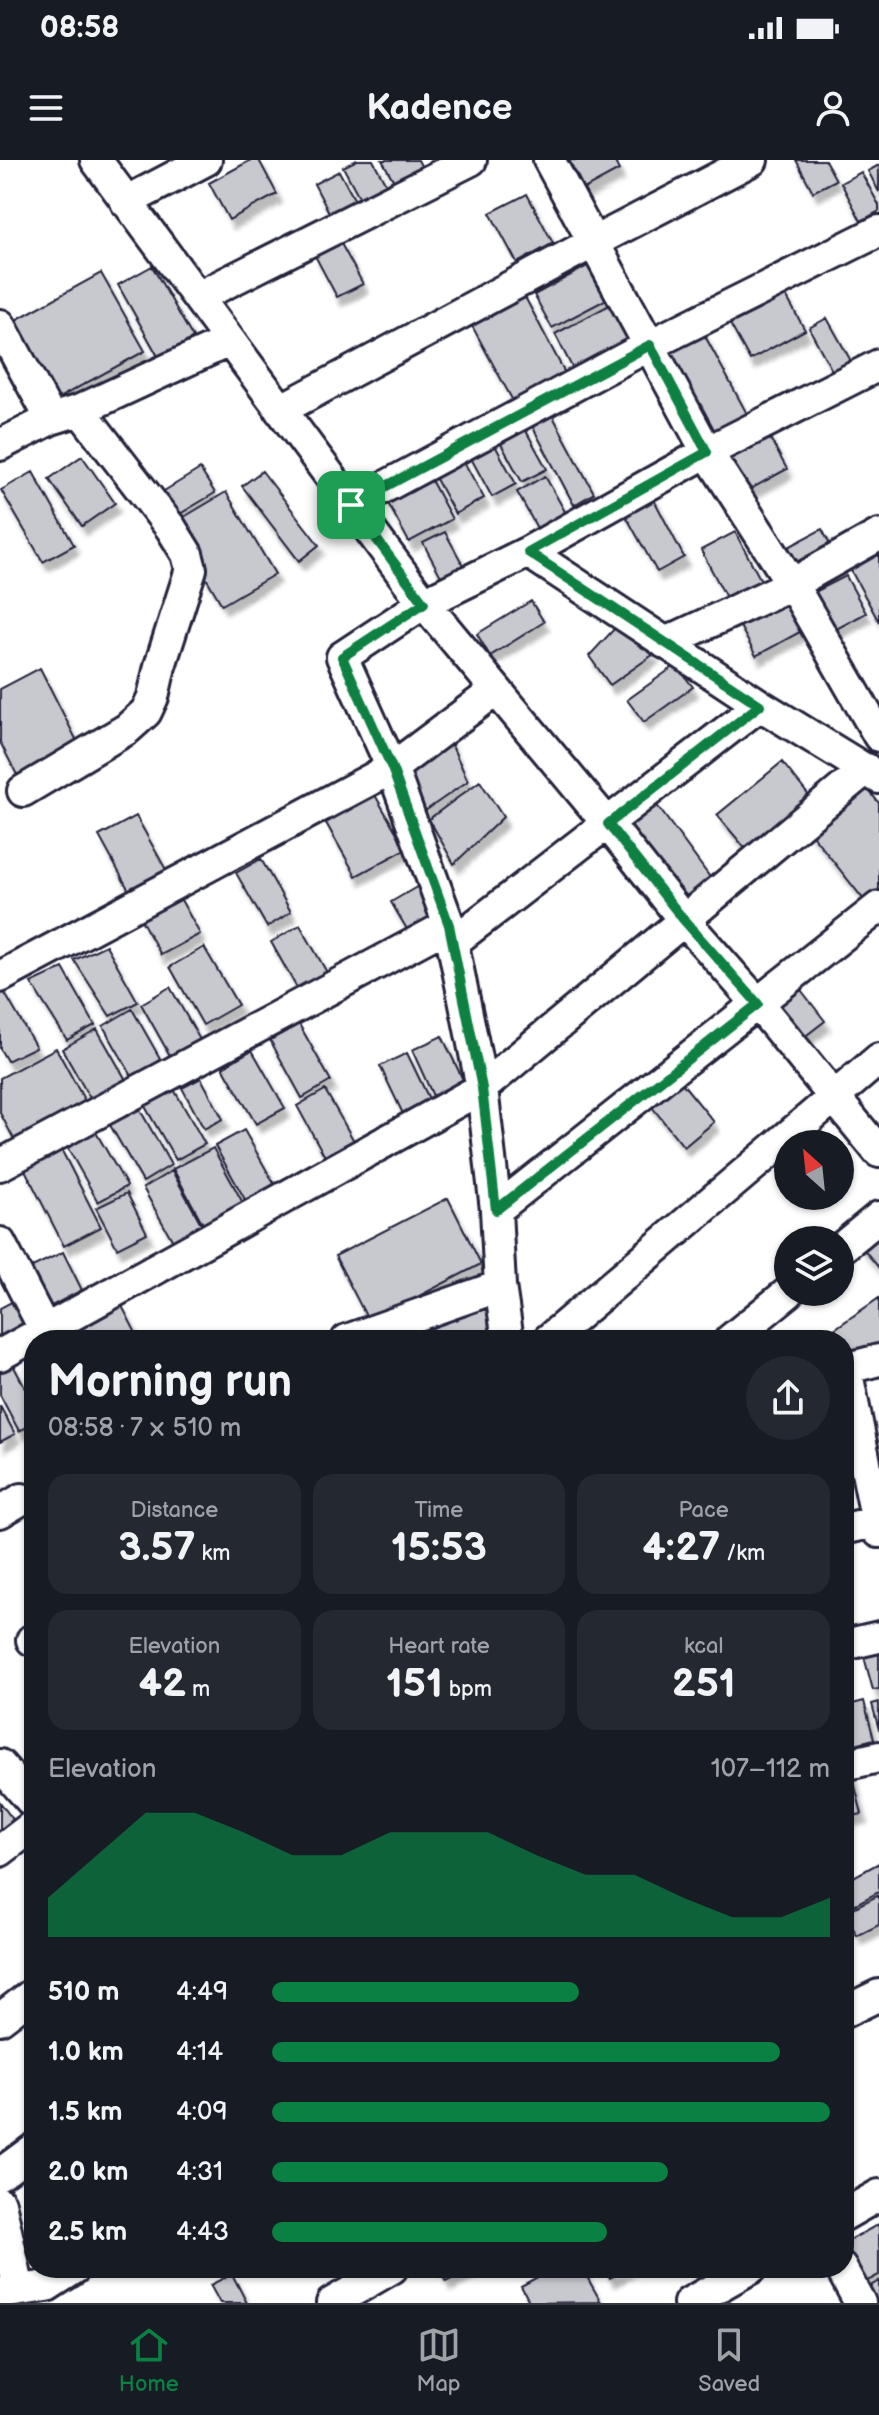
<!DOCTYPE html>
<meta charset="utf-8">
<style>
:root{--surface:#171b24;--page:#242831;--text:#f1f3f6;--muted:#9ea1a6;--line:#363941;--accent:#0b8043}
body{margin:0;font-family:"Balsamiq Sans",sans-serif;background:var(--page);color:var(--text);height:100vh;display:flex;flex-direction:column;font-size:30px;white-space:nowrap}
*{box-sizing:border-box;margin:0}
p{font-size:26px;color:var(--muted)}
.icon{flex:none;width:44px;height:44px;fill:none;stroke:currentColor;stroke-width:2;stroke-linecap:round;stroke-linejoin:round}
.map{position:relative;flex:1;overflow:hidden}
.sheet{position:absolute;left:24px;top:1170px;width:830px;height:948px;display:flex;flex-direction:column;background:var(--surface);border-radius:32px;box-shadow:0 2px 6px #0004}
.sheet>*{flex:none}
.needle{width:52px;rotate:333deg}
.controls{position:absolute;left:774px;top:970px;display:grid;gap:16px}
.controls a{display:grid;place-items:center;width:80px;height:80px;border-radius:50%;background:var(--surface);box-shadow:0 2px 6px #0004;font-size:40px}
.pin{position:absolute;display:grid;place-items:center;width:68px;height:68px;color:#fff;margin:-34px;border-radius:16px;box-shadow:0 4px 12px #0006}
.round{display:grid;place-items:center;flex:none;width:84px;height:84px;border-radius:42px;background:var(--page)}
.headline{display:flex;align-items:center;justify-content:space-between;height:136px;padding:0 24px}
h1{font-size:44px;font-weight:800;line-height:60px}
.figures{display:grid;grid-template-columns:repeat(3,1fr);gap:12px;height:136px;padding:8px 24px}
.figures div{display:grid;align-content:center;border-radius:20px;background:var(--page);text-align:center}
.figures b{font-size:40px;font-weight:800}
.figures small{font-size:22px;font-weight:400}
.figures p{font-size:22px}
.chart{height:224px;padding:16px 24px}
.chart p{display:flex;justify-content:space-between}
.chart svg{width:100%;height:144px;margin-top:8px;fill:var(--accent);opacity:.7}
ul{padding:0 24px;list-style:none;font-size:26px}
li{display:grid;grid-template-columns:128px 96px 1fr;align-items:center;height:60px}
li i{height:20px;border-radius:10px;background:var(--accent)}
.status{display:flex;justify-content:space-between;align-items:center;height:56px;padding:0 40px;background:var(--surface);direction:ltr}
.status svg{height:22px;fill:currentColor}
header{display:flex;justify-content:space-between;align-items:center;height:104px;padding:0 24px;background:var(--surface);font-size:36px;font-weight:800}
.dock{display:flex;justify-content:space-around;align-items:center;height:112px;border-top:2px solid var(--line);background:var(--surface);font-size:22px;color:var(--muted)}
.dock a{display:grid;justify-items:center;gap:4px}
.dock .selected{color:var(--accent)}
.map>svg:first-child{display:block}
.building{fill:#c8c8cf;stroke:#22223b;stroke-width:2;filter:url(#shadow)}
.lines{fill:none;stroke-linecap:round;stroke-linejoin:round}
.street-casing{stroke:#22223b;stroke-width:36}
.street{stroke:#fff;stroke-width:30}
.route-casing{stroke:#fff;stroke-width:16}
.route{stroke:#0b8043;stroke-width:10}
</style>
<div class="status"><b>08:58</b><svg viewBox="0 0 49 12"><path d="M0 12V9h3v3zM5 12V6h3v6zM10 12V3h3v9zM15 12V0h3v12zM26 1h20v11H26zM47 4h2v5h-2z"/></svg></div>
<header><svg class="icon" aria-label="menu" viewBox="0 0 24 24"><path d="M4 6h16M4 12h16M4 18h16"/></svg>Kadence<svg class="icon" aria-label="person" viewBox="0 0 24 24"><circle cx="12" cy="8" r="4"/><path d="M4 21q1-7 8-7t8 7"/></svg></header>
<div class="map">
<svg width="879" height="2143" viewBox="0 0 879 2143">
<defs>
<filter id="shadow"><feDropShadow dx="5" dy="9" stdDeviation="2" flood-color="#0004"/></filter>
</defs>
<rect width="100%" height="100%" fill="#fff"/>
<filter id="ink" filterUnits="userSpaceOnUse"><feTurbulence type="fractalNoise" baseFrequency=".0125" numOctaves="2"/><feDisplacementMap in="SourceGraphic" scale="16" xChannelSelector="R" yChannelSelector="G"/><feConvolveMatrix kernelMatrix="1 2 1 2 8 2 1 2 1" color-interpolation-filters="sRGB"/></filter>
<g filter="url(#ink)">
<!-- building -->
<path class="building" d="M251,0h8l18,34 -48,26 -20,-37z
M357,0h16l16,30 -26,14 -20,-37z
M382,0h36l9,17 -27,15z
M569,0h45l5,10 -35,19z
M796,0h29l11,20 -23,12z
M879,5v27l-11,-21z
M339,11l21,39 -25,14 -21,-40z
M861,12l18,33v6l-18,10 -20,-38z
M527,34l26,49 -36,20 -27,-50z
M339,80l24,44 -26,13 -23,-43z
M591,104l18,34 -57,30 -18,-33z
M152,106l41,72 -34,20 -41,-73z
M101,113l44,78 -88,48 -43,-78z
M780,125l25,45 -55,30 -25,-45z
M525,137l40,76 -52,28 -41,-75z
M615,142l24,42 -62,33 -22,-43z
M827,158l29,52 -19,10 -28,-52z
M698,163l54,100 -36,19 -53,-100z
M549,249l45,84 -20,12 -45,-85z
M520,260l27,49 -25,13 -27,-49z
M766,271l21,38 -40,22 -21,-39z
M491,278l25,46 -24,13 -25,-46z
M459,293l25,45 -29,16 -25,-46z
M82,296l33,47 -33,23 -33,-47z
M200,309l15,24 -42,25 -14,-24z
M425,309l27,50 -43,23 -27,-50z
M262,311l57,74 -20,16 -57,-75z
M33,312l41,73 -31,17 -42,-72z
M545,316l22,39 -29,15 -21,-38z
M226,332l49,82 -53,31 -48,-82z
M651,334l33,63 -27,15 -35,-63z
M822,369l13,25 -36,20 -14,-25z
M445,372l22,40 -22,12 -22,-41z
M735,372l30,56 -34,19 -30,-57z
M879,390v72l-30,-55z
M846,416l20,37 -35,19 -20,-38z
M790,431l19,36 -53,29 -20,-37z
M531,441l13,21 -54,34 -13,-22z
M615,468l39,26 -44,31 -21,-29z
M676,505l17,22 -49,35 -17,-22z
M40,508l38,75 -61,32 -17,-33v-53z
M447,575l21,46 -43,30 -20,-50z
M782,602l32,40 -64,52 -33,-39z
M480,621l23,36 -49,47 -25,-45z
M862,622l17,21v101l-7,6 -66,-83z
M375,635l31,54 -50,27 -30,-53z
M653,640l59,80 -31,22 -59,-80z
M136,656l33,59 -37,21 -33,-60z
M261,699l30,53 -24,15 -31,-54z
M420,725l17,29 -29,17 -17,-29z
M180,738l20,36 -39,21 -20,-35z
M300,765l33,58 -30,16 -32,-57z
M106,785l32,57 -28,14 -36,-56z
M204,787l34,58 -35,20 -33,-58z
M63,808l32,57 -28,15 -36,-57z
M798,826l27,35 -26,20 -27,-35z
M170,827l33,58 -30,16 -32,-57z
M3,830l33,57 -29,14 -7,-12v-57z
M132,849l33,58 -29,16 -33,-57z
M299,864l32,57 -29,17 -32,-58z
M97,869l33,58 -35,20 -33,-58z
M442,876l22,46 -31,14 -21,-46z
M56,888l31,57 -71,38 -16,-30v-35z
M252,890l33,58 -29,16 -33,-57z
M407,893l24,50 -27,13 -24,-50z
M201,918l22,41 -19,10 -22,-41z
M678,918l36,44 -30,25 -36,-45z
M172,926l33,58 -29,16 -33,-57z
M325,930l33,58 -29,16 -32,-58z
M139,948l32,57 -28,17 -33,-57z
M94,969l33,57 -29,16 -32,-57z
M244,970l32,57 -29,16 -32,-57z
M213,988l30,55 -40,21 -30,-55z
M61,989l40,78 -37,19 -40,-78z
M172,1011l32,58 -29,16 -32,-57z
M127,1033l20,40 -30,15 -21,-40z
M448,1038l33,66 -112,58 -34,-66z
M879,1070v38l-19,-23z
M63,1092l19,38 -38,20 -20,-39z
M19,1138l12,24 -31,15v-29z
M879,1138v51l-24,6 -22,-25z
M489,1143l4,37h-57l-6,-19z
M121,1144l15,29 -13,7h-56l-3,-6z
M417,1163l7,17h-23l-4,-8z
M11,1201l23,44v19l-15,7 -19,-36v-29z
M0,1246l15,28 -15,8z
M879,1488v41l-6,1 -10,-37z
M864,1541l10,38 -19,5 -10,-38z
M879,1542v28l-7,-26z
M850,1606l12,48 -18,4v-50z
M0,1642l13,18 -13,10z
M879,1703v29l-35,18v-28z
M879,1735v30l-22,11 -12,-24z
M879,2064v51l-17,9 -18,-34v-7z
M438,2108h34l-26,14z
M554,2108h28l19,34 -71,1 -9,-17z
M604,2108h24l-18,10z
M232,2114l15,29h-27l-10,-18z
M879,2121v22h-2l-8,-16z"/>
<g class="lines">
<defs>
<path id="street" d="M96,0l328,443 184,221 75,95 75,85 121,148
M549,0l158,292 85,132 87,152
M126,42l80,-42
M198,137l273,-137
M0,165l51,94
M280,250l312,-167 160,-83
M0,285l51,-26 29,-9 149,-69
M351,345l299,-160 229,-114
M528,392l232,153 119,73
M665,483l127,-59 87,-49
M23,631l104,-62 19,-17 7,-15 7,-31 31,-97 -4,-15 -16,-26 -91,-118
M452,783l308,-238
M0,817l392,-209 104,-78
M0,1005l449,-240
M496,1050l383,-303
M0,1083l50,97
M840,1089l39,-32
M347,1180l153,-54
M508,1180l-8,-54 -4,-76 -14,-122 -33,-163 -57,-157 -50,-111 82,-54 104,-51 179,-100 172,-87
M548,1180l331,-281
M730,1180l59,-48
M0,1195l482,-267 384,-319
M846,1208l33,164
M844,1209l35,-9
M0,1352l22,-13
M844,1369l35,-8
M32,1480l2,-1
M844,1485l35,-8
M0,1605l34,39
M844,1605l35,-8
M0,1691l34,-26
M844,1852l35,-17
M0,1859l34,-26
M0,2014l34,-25
M0,2043l19,87
M844,2055l35,-20
M841,2108l19,35
M2,2133l45,-7 28,-18
M332,2143l60,-35
M689,2143l62,-35"/>
</defs>
<!-- street casing -->
<use href="#street" class="street-casing"/>
<!-- street -->
<use href="#street" class="street"/>
</g>
</g>
<g class="lines" filter="url(#ink)">
<defs>
<path id="route" d="M650,185l57,107 -179,100 232,153 -152,119 75,95 75,85 -262,206 -14,-122 -33,-163 -57,-157 -50,-111 82,-54 -73,-98z"/>
</defs>
<!-- route casing -->
<use href="#route" class="route-casing"/>
<!-- route -->
<use href="#route" class="route"/>
</g>
</svg>
<div class="controls">
<a><svg class="needle" viewBox="-14 -14 28 28"><path d="M0-13l5 13h-10z" fill="#e53935"/><path d="M0 13l5-13h-10z" fill="#9ea1a6"/></svg></a>
<a><svg class="icon" aria-label="layers" viewBox="0 0 24 24"><path d="M12 4l9 5-9 5-9-5zM3 14l9 5 9-5"/></svg></a>
</div>
<div class="pin" style="left:351px;top:345px;background:#1e9e55"><svg class="icon" aria-label="arrive" viewBox="0 0 24 24"><path d="M6 21V4h12l-3 4 3 4H6"/></svg></div>
<section class="sheet">
<div class="headline"><div><h1>Morning run</h1><p>08:58 · 7 × 510 m</p></div><a class="round"><svg class="icon" aria-label="share" viewBox="0 0 24 24"><path d="M12 15V3M7 8l5-5 5 5M5 13v7h14v-7"/></svg></a></div>
<div class="figures">
<div><p>Distance</p><b>3.57<small> km</small></b></div>
<div><p>Time</p><b>15:53</b></div>
<div><p>Pace</p><b>4:27<small> /km</small></b></div>
</div>
<div class="figures">
<div><p>Elevation</p><b>42<small> m</small></b></div>
<div><p>Heart rate</p><b>151<small> bpm</small></b></div>
<div><p>kcal</p><b>251</b></div>
</div>
<div class="chart"><p><span>Elevation</span>107–112 m</p>
<svg viewBox="0 0 160 44" preserveAspectRatio="none"><path d="M0 44V32L10 19L20 6L30 6L40 12L50 19L60 19L70 12L80 12L90 12L100 19L110 25L120 25L130 32L140 38L150 38L160 32V44z"/></svg>
</div>
<ul>
<li><b>510 m</b>4:49<i style="width:55%"></i></li>
<li><b>1.0 km</b>4:14<i style="width:91%"></i></li>
<li><b>1.5 km</b>4:09<i style="width:100%"></i></li>
<li><b>2.0 km</b>4:31<i style="width:71%"></i></li>
<li><b>2.5 km</b>4:43<i style="width:60%"></i></li>
</ul>
</section>
</div>
<nav class="dock">
<a class="selected"><svg class="icon" aria-label="home" viewBox="0 0 24 24"><path d="M3 11l9-7 9 7M6 9v11h12V9"/></svg>Home</a>
<a><svg class="icon" aria-label="map" viewBox="0 0 24 24"><path d="M3 6l6-2 6 2 6-2v14l-6 2-6-2-6 2zM9 4v14M15 6v14"/></svg>Map</a>
<a><svg class="icon" aria-label="saved" viewBox="0 0 24 24"><path d="M7 4h10v16l-5-4-5 4z"/></svg>Saved</a>
</nav>
